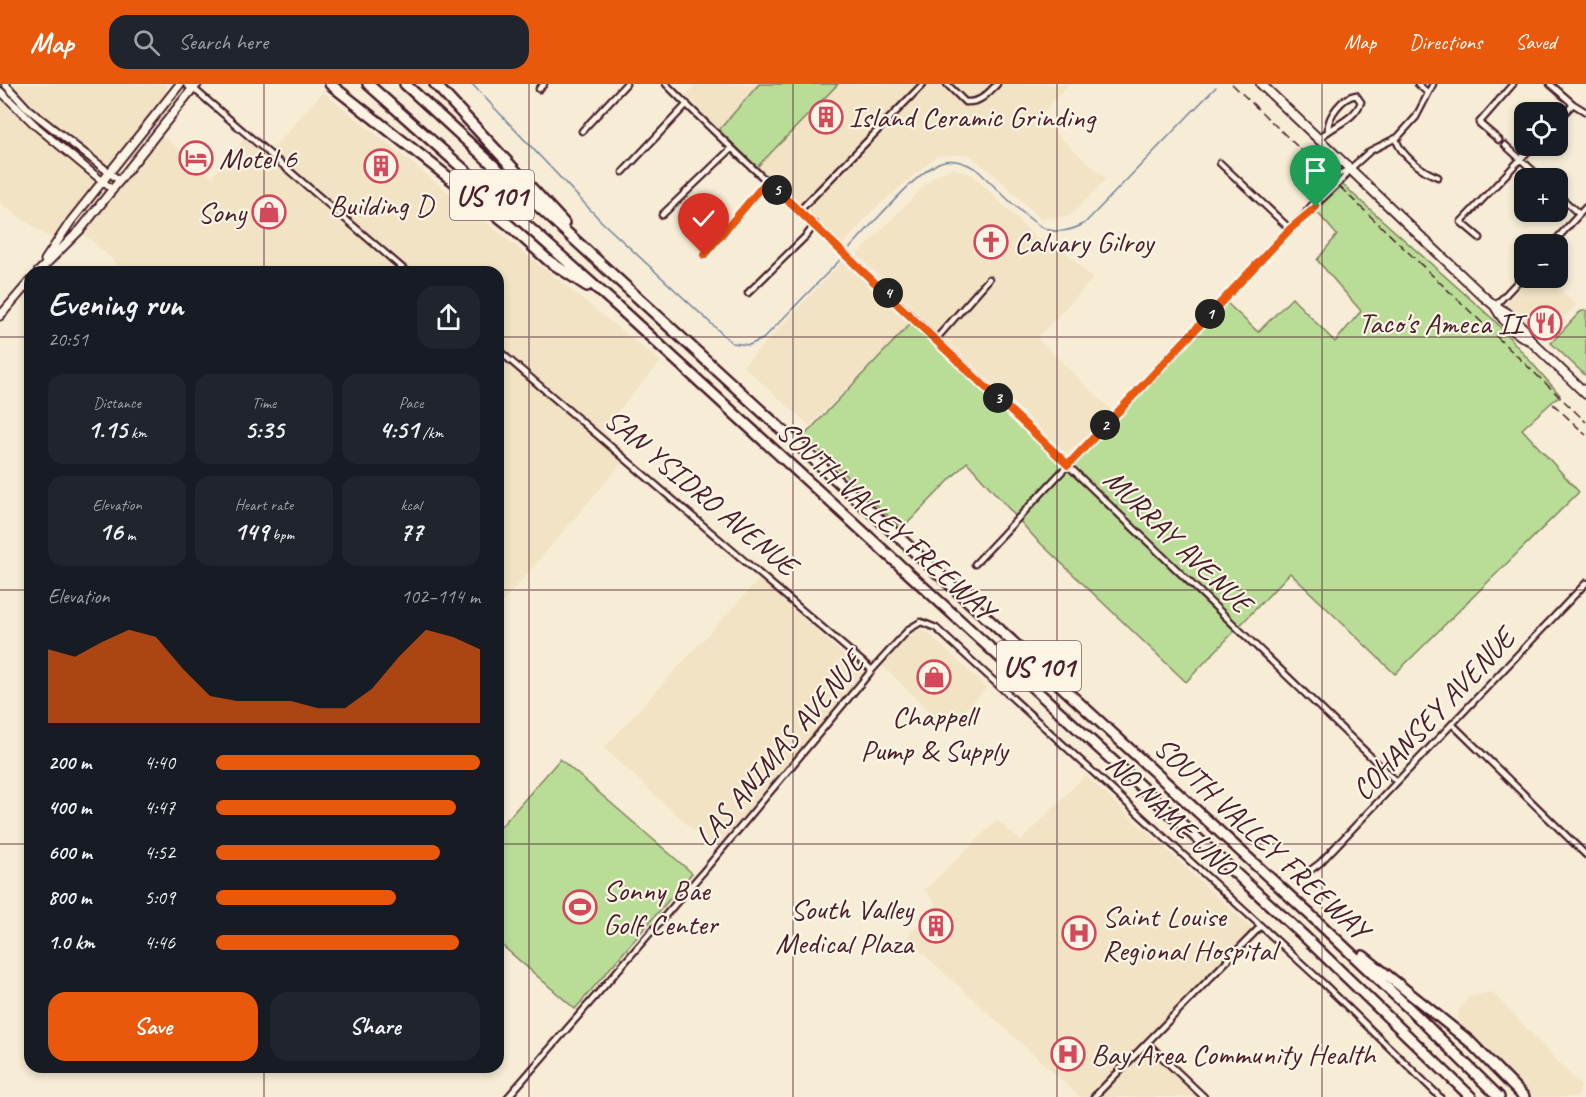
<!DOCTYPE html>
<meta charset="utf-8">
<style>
:root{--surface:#171b24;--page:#20242c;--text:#f1f3f6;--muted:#9ea1a6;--accent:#ea580c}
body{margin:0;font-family:Caveat,sans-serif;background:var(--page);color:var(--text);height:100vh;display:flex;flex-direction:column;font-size:22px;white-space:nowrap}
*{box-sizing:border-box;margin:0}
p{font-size:20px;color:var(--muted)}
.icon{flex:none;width:33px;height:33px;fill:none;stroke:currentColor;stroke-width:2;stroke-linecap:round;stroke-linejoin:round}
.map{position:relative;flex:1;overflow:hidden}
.panel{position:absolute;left:24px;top:182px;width:480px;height:807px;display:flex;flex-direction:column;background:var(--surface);border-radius:18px;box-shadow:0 3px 9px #0003}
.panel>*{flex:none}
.tools{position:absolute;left:1514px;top:18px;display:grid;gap:12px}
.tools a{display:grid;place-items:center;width:54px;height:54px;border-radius:12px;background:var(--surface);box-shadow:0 3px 9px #0003;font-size:30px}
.pin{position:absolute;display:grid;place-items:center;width:51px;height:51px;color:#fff;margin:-62px -26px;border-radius:50% 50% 50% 0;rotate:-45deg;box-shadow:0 0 6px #0007}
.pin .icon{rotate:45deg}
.km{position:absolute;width:30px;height:30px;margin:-15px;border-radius:50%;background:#222;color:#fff;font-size:16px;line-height:30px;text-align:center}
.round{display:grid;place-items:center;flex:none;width:63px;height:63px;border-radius:18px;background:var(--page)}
.head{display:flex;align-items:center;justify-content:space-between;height:102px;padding:0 24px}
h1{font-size:33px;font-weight:700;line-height:45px}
.figures{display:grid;grid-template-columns:repeat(3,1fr);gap:9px;height:102px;padding:6px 24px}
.figures div{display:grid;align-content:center;border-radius:15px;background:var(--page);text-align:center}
.figures b{font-size:26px;font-weight:700}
.figures small{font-size:16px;font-weight:400}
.figures p{font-size:16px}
.chart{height:168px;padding:12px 24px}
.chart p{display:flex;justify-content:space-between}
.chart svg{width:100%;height:108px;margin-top:6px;fill:var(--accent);opacity:.7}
.button{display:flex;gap:12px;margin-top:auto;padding:12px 24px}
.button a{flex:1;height:69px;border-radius:18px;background:var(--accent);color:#fff;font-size:24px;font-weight:700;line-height:69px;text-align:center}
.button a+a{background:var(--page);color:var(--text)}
ul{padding:0 24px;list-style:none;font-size:20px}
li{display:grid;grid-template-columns:96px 72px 1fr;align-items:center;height:45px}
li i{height:15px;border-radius:8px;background:var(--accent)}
header{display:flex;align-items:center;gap:36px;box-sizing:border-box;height:84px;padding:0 30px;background:var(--accent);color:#fff}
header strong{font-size:28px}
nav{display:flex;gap:33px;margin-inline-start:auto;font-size:21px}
.search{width:420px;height:54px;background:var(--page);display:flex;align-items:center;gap:15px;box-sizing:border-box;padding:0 21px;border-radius:18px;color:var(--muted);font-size:22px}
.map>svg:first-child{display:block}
.built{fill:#f1e3c4}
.green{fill:#b9dd97;stroke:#827e61;stroke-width:1.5}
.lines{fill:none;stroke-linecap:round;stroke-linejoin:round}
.stream{stroke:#73829f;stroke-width:1.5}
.minor-casing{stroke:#4a1f2b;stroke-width:9}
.tertiary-casing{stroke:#4a1f2b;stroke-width:10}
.secondary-casing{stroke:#4a1f2b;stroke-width:11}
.primary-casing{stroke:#4a1f2b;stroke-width:12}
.motorway-casing{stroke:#4a1f2b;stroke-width:14}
.minor{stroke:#fcf5e5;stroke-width:4.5}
.tertiary{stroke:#fcf5e5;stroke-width:6}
.secondary{stroke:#fcf5e5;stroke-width:7}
.primary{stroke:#fcf5e5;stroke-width:8}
.motorway{stroke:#fcf5e5;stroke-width:9}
.rail{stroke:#4a1f2b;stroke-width:1.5;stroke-dasharray:9 4.5;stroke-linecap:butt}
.route-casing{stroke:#fff;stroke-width:12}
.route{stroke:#ea580c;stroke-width:8}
.grid{fill:none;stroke:#4a1f2b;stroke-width:1.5;stroke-opacity:0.55}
.labels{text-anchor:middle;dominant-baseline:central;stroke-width:4.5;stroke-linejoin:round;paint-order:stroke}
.shield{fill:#fcf5e5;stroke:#7f5f63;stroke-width:1.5}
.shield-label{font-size:28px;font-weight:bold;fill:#4a1f2b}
.poi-label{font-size:30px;fill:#4a1f2b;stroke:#fcf5e5;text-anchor:start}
.street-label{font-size:30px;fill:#4a1f2b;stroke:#fcf5e5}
</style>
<header>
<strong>Map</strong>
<div class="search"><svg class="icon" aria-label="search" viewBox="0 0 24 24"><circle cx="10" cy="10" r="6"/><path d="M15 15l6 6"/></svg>Search here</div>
<nav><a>Map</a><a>Directions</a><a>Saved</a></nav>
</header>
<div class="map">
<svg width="1586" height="1013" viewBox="0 0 1586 1013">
<rect width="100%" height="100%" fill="#f7edd6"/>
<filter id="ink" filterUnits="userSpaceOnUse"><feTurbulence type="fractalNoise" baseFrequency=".0167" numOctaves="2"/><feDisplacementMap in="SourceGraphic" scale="12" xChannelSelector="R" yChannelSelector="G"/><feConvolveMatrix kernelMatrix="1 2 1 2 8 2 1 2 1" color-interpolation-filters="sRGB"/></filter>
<g filter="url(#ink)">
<!-- built -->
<path class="built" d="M0,0h167l-1,8 -115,147 -51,-36z
M696,0h63l-40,46 -33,-35z
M838,0h231l-31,33 68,62 -36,37 -29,3 -43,-41 -30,-24 -31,2 -65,55 -29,34 -86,-78z
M323,8l338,270 -60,68 28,25 -126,147 -5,-4v-326l-373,-1 -42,-38 75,-101 54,45 36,-42 21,18z
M952,84l21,7 64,64 21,5 35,35 -56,59 75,73 -45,43 -210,-199 76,-78z
M842,178l39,31 30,30 -101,103 -67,-60z
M1527,194h21l28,27 -32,35 -38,-36z
M759,495l106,95 -149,177 -112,-103z
M916,545l12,4 59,55 -41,40 -64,-63z
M1085,691l167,154 -164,168h-8l-174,-159 31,-33 -12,-15 72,-70 24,21z
M1492,908l89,94 -3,11h-48l-71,-70 -1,-15 10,-15z
M1151,954l59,59h-114z"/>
<!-- green -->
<path class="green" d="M759,0h79l-81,83 -38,-37z
M1335,94l159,142 66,75 -38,34 57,63 -184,182 -105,-101 -104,109 -151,-144 -68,-76 -65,67 -98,-93 108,-114 96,85 57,57 162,-161 31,29 34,-34 43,44 26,-31 -44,-51 20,-25 -27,-31z
M1586,226v66l-35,-33 29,-31z
M560,675l132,114 -117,136 -77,-67v-112z"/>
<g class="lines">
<!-- stream -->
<path class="stream" d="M472,0l130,138 130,121 17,2 14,-6 77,-79
M850,164c21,-22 66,-76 91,-86 11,-4 26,1 35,7 19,17 43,44 64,57 14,9 32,5 45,-3l131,-136"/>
<defs>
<path id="minor" d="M666,0c87,88 180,169 270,255 154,147 308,295 461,443
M947,0l18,18c16,1 22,-8 32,-18
M1418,0l10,9
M1550,0l23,20 13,8
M193,4l214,184
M539,5l5,-5
M1557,37l16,-17
M582,47l44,-47
M1319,55c12,-13 35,-18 42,-37l-5,-7c-14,2 -28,21 -28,34
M1396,55c5,17 26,32 42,38
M1499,56l-20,-17 34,-39
M1505,61l36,33
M1220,79l70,66
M623,88l64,-68
M1557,110l22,20
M800,126l123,-126
M1307,127l32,-37 11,-5 20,-18 28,-14 18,-20 17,-33
M662,131l69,-66
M1480,154l-19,-16 72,-76
M1552,160l34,-37
M704,171l63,-74
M748,209l59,-58 8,-11
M1495,222l29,-31
M936,255l53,-60
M498,266l374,320
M975,480l315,-335 53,-50 7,-10
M1452,640l134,131
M1308,788l12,-9 266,-280
M1147,959l57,54
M508,1013l195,-225 169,-202 37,-41 12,-7 15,6 387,355 117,114
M1094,1013l167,-171"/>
<path id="tertiary" d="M5,0l23,25 92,72
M0,7l37,36 76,63"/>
<path id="secondary" d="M45,176l26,-39 109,-137
M38,188l43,-43 112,-141
M0,232l30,-35"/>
<path id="primary" d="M188,0l5,4 4,-4
M1261,0l222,212 12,10 12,7 17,16 7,12 55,53
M1496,224c8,14 18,25 33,32"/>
<path id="motorway" d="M330,0l179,141 40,36 38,25
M368,0l249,222 688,631 166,160
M405,0l914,839 97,92 83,82
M435,0l129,139
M1363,872l106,85 55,56"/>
</defs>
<!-- minor casing -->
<use href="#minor" class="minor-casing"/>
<!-- tertiary casing -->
<use href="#tertiary" class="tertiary-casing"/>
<!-- secondary casing -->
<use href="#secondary" class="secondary-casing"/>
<!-- primary casing -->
<use href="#primary" class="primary-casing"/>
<!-- motorway casing -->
<use href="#motorway" class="motorway-casing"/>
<!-- minor -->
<use href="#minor" class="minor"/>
<!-- tertiary -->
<use href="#tertiary" class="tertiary"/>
<!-- secondary -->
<use href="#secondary" class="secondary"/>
<!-- primary -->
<use href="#primary" class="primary"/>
<!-- motorway -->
<use href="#motorway" class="motorway"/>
<!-- rail -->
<path class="rail" d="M1232,0l354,338
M1553,320l33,31"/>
</g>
</g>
<g class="lines" filter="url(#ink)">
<defs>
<path id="route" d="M704,171l63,-74 301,284 222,-236 26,-22"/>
</defs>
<!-- route casing -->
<use href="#route" class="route-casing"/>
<!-- route -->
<use href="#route" class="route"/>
</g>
<!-- grid -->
<path class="grid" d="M264,0v188M529,0v1013M793,0v1013M1057,0v1013M1322,0v1013M0,253h30M498,253h1088M0,506h30M498,506h1088M0,760h30M498,760h1088M264,982v31"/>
<!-- icons -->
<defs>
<symbol id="building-ring" viewBox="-11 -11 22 22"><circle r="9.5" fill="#fcf5e5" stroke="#d1495b" stroke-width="1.5"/><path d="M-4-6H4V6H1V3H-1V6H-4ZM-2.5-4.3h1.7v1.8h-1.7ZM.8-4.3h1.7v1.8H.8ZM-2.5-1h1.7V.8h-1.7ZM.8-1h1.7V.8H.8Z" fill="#d1495b"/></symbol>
<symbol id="hotel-ring" viewBox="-11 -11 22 22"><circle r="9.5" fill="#fcf5e5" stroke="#d1495b" stroke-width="1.5"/><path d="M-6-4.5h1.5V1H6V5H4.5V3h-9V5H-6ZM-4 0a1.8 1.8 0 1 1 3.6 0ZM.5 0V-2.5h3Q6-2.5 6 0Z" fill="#d1495b"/></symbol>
<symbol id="shop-ring" viewBox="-11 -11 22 22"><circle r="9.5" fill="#fcf5e5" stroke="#d1495b" stroke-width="1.5"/><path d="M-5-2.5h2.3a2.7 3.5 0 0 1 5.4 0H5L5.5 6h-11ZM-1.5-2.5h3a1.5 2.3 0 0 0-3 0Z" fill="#d1495b"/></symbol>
<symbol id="church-ring" viewBox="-11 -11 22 22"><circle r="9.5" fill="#fcf5e5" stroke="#d1495b" stroke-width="1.5"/><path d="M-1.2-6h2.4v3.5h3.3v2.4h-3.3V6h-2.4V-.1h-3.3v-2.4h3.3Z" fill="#d1495b"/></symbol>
<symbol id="restaurant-ring" viewBox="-11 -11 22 22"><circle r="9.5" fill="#fcf5e5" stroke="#d1495b" stroke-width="1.5"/><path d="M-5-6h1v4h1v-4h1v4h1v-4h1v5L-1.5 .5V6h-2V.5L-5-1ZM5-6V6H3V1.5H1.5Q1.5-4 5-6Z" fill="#d1495b"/></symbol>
<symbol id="stadium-ring" viewBox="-11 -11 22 22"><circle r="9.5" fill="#fcf5e5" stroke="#d1495b" stroke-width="1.5"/><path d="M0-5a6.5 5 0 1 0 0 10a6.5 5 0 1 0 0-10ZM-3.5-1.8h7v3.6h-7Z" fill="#d1495b"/></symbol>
<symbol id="hospital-ring" viewBox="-11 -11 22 22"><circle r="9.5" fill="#fcf5e5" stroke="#d1495b" stroke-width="1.5"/><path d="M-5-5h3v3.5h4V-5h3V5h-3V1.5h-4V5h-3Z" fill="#d1495b"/></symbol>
</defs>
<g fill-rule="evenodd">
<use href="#building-ring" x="807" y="14" width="38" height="38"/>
<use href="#hotel-ring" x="177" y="55" width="38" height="38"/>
<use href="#building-ring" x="362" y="63" width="38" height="38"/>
<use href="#shop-ring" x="250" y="109" width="38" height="38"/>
<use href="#church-ring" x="972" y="139" width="38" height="38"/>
<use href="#restaurant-ring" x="1526" y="220" width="38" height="38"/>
<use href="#shop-ring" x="915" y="574" width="38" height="38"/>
<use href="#stadium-ring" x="561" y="804" width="38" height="38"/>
<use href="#building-ring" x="917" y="823" width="38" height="38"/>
<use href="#hospital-ring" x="1060" y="830" width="38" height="38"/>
<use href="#hospital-ring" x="1049" y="951" width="38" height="38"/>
</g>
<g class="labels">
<!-- shield labels -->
<g class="shield">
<rect x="450" y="86" width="84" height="50" rx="4.5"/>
<rect x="997" y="557" width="84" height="50" rx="4.5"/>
</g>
<g class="shield-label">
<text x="492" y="111">US 101</text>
<text x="1039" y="582">US 101</text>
</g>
<!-- poi labels -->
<g class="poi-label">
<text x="849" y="33">Island Ceramic Grinding</text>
<text x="219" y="74">Motel 6</text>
<text x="381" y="121" text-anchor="middle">Building D</text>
<text x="246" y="128" text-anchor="end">Sony</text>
<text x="1014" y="158">Calvary Gilroy</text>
<text x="1522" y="239" text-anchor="end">Taco's Ameca II</text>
<text x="934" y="632" text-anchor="middle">Chappell<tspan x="934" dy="34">Pump &amp; Supply</tspan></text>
<text x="603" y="806">Sonny Bae<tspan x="603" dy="34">Golf Center</tspan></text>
<text x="913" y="825" text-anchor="end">South Valley<tspan x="913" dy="34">Medical Plaza</tspan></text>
<text x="1102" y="832">Saint Louise<tspan x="1102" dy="34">Regional Hospital</tspan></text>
<text x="1091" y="970">Bay Area Community Health</text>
</g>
<!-- street labels -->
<g class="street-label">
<text transform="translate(701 408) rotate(40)">SAN YSIDRO AVENUE</text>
<text transform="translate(886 436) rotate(42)">SOUTH VALLEY FREEWAY</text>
<text transform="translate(1178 457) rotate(44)">MURRAY AVENUE</text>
<text transform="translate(1433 630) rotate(-47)">COHANSEY AVENUE</text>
<text transform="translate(779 665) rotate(-50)">LAS ANIMAS AVENUE</text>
<text transform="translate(1171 731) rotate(43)">NO NAME UNO</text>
<text transform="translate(1262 754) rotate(43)">SOUTH VALLEY FREEWAY</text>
</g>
</g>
</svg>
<div class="tools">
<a><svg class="icon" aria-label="locate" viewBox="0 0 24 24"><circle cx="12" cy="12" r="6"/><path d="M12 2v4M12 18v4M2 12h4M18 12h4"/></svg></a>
<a>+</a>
<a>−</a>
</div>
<div class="pin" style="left:1316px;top:123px;background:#1e9e55"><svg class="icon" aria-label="arrive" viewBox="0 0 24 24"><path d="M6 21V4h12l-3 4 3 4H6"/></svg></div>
<div class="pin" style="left:704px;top:171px;background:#d93025"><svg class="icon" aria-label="check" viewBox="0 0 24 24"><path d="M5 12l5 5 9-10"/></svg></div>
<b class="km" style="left:1210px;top:230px">1</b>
<b class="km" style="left:1105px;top:341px">2</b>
<b class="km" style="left:998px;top:314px">3</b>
<b class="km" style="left:888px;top:209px">4</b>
<b class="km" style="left:777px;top:106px">5</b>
<section class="panel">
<div class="head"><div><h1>Evening run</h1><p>20:51</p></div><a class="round"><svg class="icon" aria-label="share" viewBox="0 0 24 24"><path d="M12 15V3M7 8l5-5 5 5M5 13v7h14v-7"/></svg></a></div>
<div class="figures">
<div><p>Distance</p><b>1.15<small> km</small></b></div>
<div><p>Time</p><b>5:35</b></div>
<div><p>Pace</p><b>4:51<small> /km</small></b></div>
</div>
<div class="figures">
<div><p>Elevation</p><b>16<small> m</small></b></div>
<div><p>Heart rate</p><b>149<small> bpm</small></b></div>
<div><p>kcal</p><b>77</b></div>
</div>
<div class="chart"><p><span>Elevation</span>102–114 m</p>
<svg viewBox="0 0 160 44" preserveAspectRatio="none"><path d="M0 44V14L10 17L20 11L30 6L40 9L50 22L60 33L70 35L80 35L90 35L100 38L110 38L120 30L130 17L140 6L150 9L160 14V44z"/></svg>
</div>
<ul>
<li><b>200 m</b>4:40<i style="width:100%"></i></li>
<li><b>400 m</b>4:47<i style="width:91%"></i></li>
<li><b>600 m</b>4:52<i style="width:85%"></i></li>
<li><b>800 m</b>5:09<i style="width:68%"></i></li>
<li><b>1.0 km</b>4:46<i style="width:92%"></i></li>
</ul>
<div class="button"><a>Save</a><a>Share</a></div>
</section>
</div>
